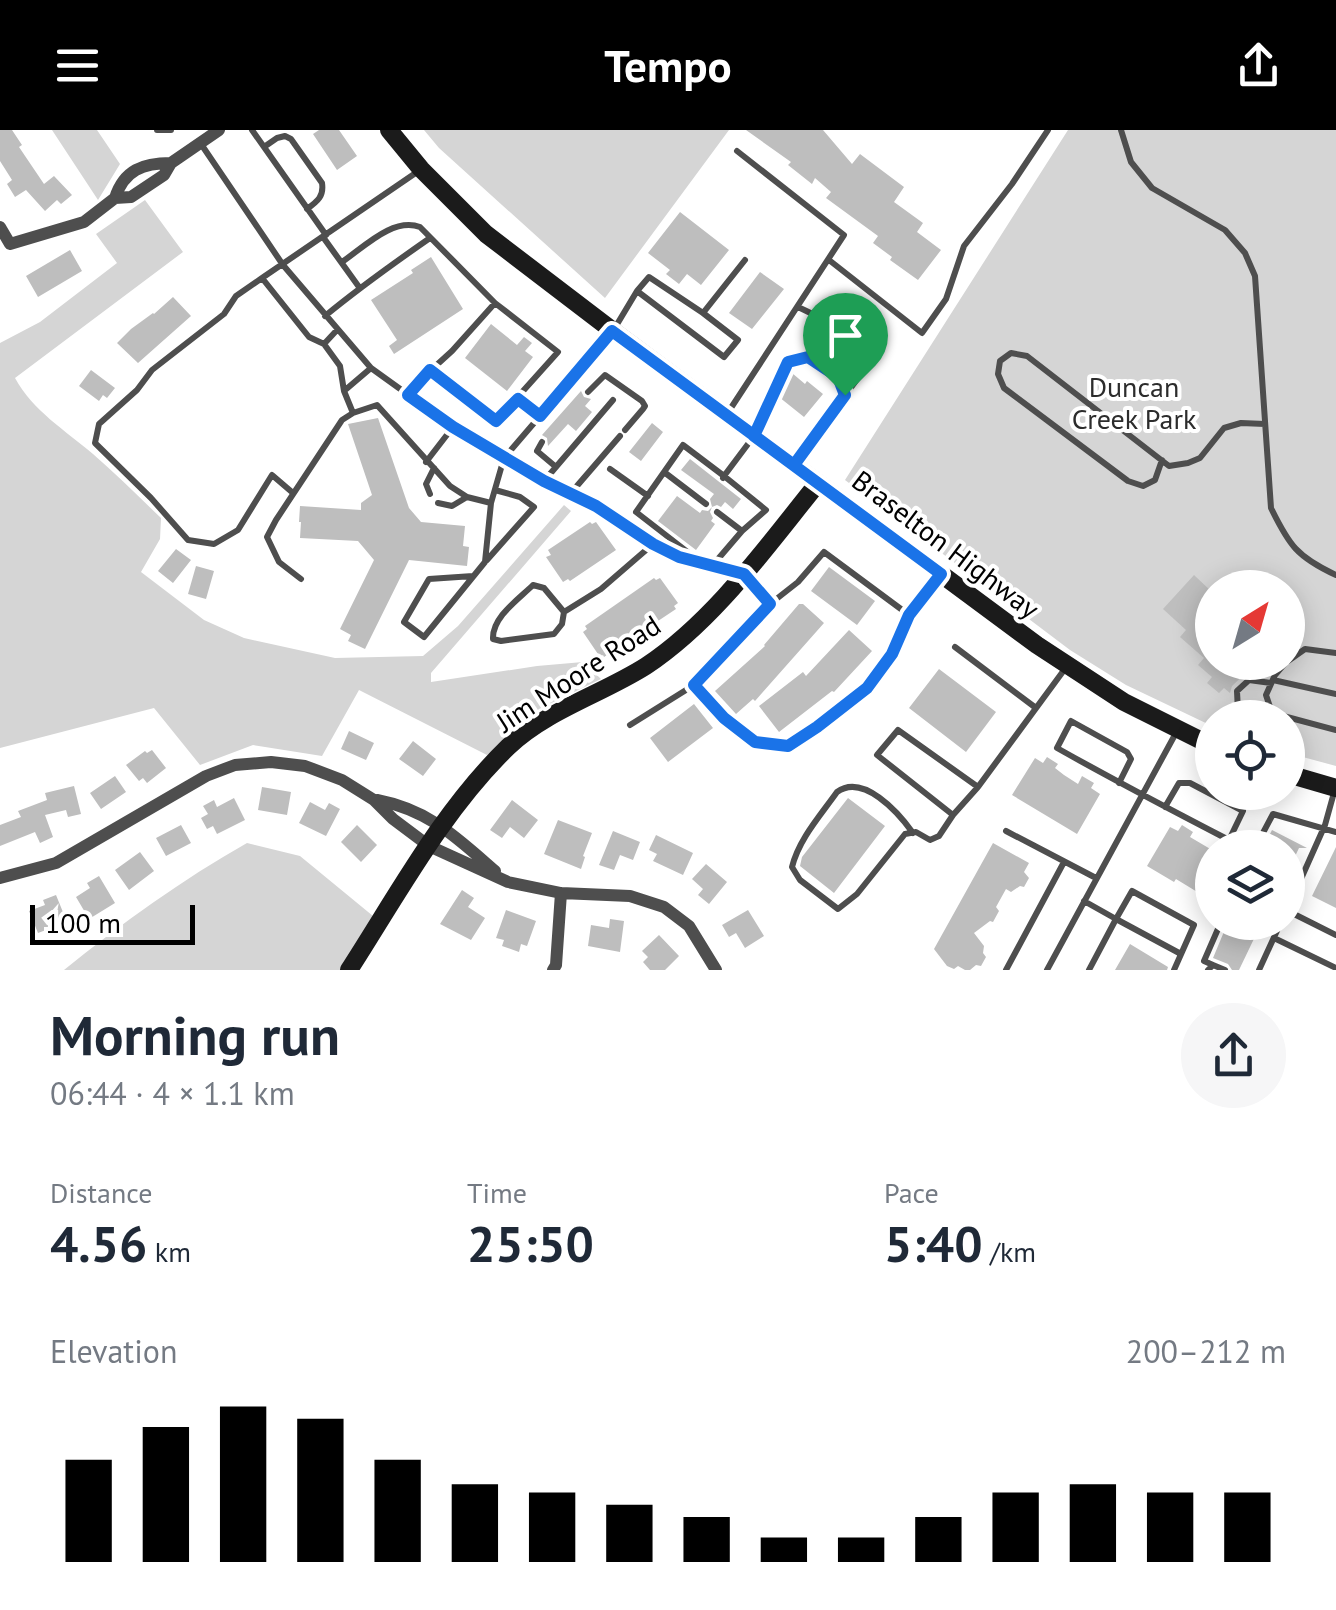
<!DOCTYPE html>
<meta charset="utf-8">
<style>
:root{--surface:#fff;--page:#f6f6f7;--text:#1f2937;--muted:#747a83;--accent:#000}
body{margin:0;font-family:"PT Sans",sans-serif;background:var(--page);color:var(--text);height:100vh;display:flex;flex-direction:column;font-size:38px;white-space:nowrap}
*{box-sizing:border-box;margin:0}
p{font-size:32px;color:var(--muted)}
.icon{flex:none;width:55px;height:55px;fill:none;stroke:currentColor;stroke-width:2;stroke-linecap:round;stroke-linejoin:round}
.map{position:relative;height:840px;overflow:hidden}
.details{display:flex;flex-direction:column;background:var(--surface);flex:1}
.details>*{flex:none}
.needle{width:65px;rotate:37deg}
.fabs{position:absolute;left:1195px;top:440px;display:grid;gap:20px}
.fabs a{display:grid;place-items:center;width:110px;height:110px;border-radius:50%;background:var(--surface);box-shadow:0 5px 25px #0003;font-size:50px}
.scale{position:absolute;left:30px;bottom:25px;width:165px;box-sizing:border-box;padding-left:10px;border:5px solid #000;border-top:0;font-size:28px;line-height:35px;white-space:nowrap;color:#000;-webkit-text-stroke:8px #fff;paint-order:stroke}
.pin{position:absolute;display:grid;place-items:center;width:85px;height:85px;color:#fff;margin:-102px -42px;border-radius:50% 50% 50% 0;rotate:-45deg;box-shadow:0 0 10px #0007}
.pin .icon{rotate:45deg}
.round{display:grid;place-items:center;flex:none;width:105px;height:105px;border-radius:52px;background:var(--page)}
.overview{display:flex;align-items:center;justify-content:space-between;height:170px;padding:0 50px}
h1{font-size:55px;font-weight:700;line-height:75px}
.figures{display:grid;grid-template-columns:repeat(3,1fr);gap:15px;height:170px;padding:10px 50px}
.figures div{display:grid;align-content:center}
.figures b{font-size:50px;font-weight:700}
.figures small{font-size:28px;font-weight:400}
.figures p{font-size:28px}
.chart{height:280px;padding:20px 50px}
.chart p{display:flex;justify-content:space-between}
.chart svg{width:100%;height:180px;margin-top:10px;stroke:var(--accent);stroke-width:6}
header{display:flex;justify-content:space-between;align-items:center;height:130px;padding:0 50px;background:var(--accent);color:#fff;font-size:45px;font-weight:700}
.map>svg:first-child{display:block}
.green{fill:#d5d5d5;fill-rule:evenodd}
.building{fill:#bebebe}
.lines{fill:none;stroke-linecap:round;stroke-linejoin:round}
.lane{stroke:#4e4e4e;stroke-width:6}
.street{stroke:#4e4e4e;stroke-width:12}
.secondary{stroke:#1b1b1b;stroke-width:18}
.route-casing{stroke:#fff;stroke-width:20}
.route{stroke:#1a73e8;stroke-width:12}
.labels{text-anchor:middle;dominant-baseline:central;stroke-width:8;stroke-linejoin:round;paint-order:stroke}
.park-label{font-size:28px;fill:#2c2c2c;stroke:#fff}
.street-label{font-size:28px;fill:#000;stroke:#fff}
</style>
<header><svg class="icon" aria-label="menu" viewBox="0 0 24 24"><path d="M4 6h16M4 12h16M4 18h16"/></svg>Tempo<svg class="icon" aria-label="share" viewBox="0 0 24 24"><path d="M12 15V3M7 8l5-5 5 5M5 13v7h14v-7"/></svg></header>
<div class="map">
<svg width="1336" height="840" viewBox="0 0 1336 840">
<rect width="100%" height="100%" fill="#fff"/>
<!-- green -->
<path class="green" d="M52,0h45l23,34 -22,36z
M424,0h305l-124,168 -166,-150z
M1068,0h268v636l-48,-13v-35h-76v8l-86,-41 -56,-35 -225,-170zM1212,458h76v74h-76z
M145,70l38,52 -168,126c18,33 50,52 78,76 23,20 45,42 68,64l-1,21 -19,33 63,48 40,18 91,20 88,-2 35,-30 106,-121 7,6 -140,162v9l106,-16 46,-4 18,17 -62,30 -52,46 -128,-65 -37,66 -69,-11 -53,20 -46,-57 -154,40v-405l40,-21 77,-59 -21,-29z
M247,713l53,13 73,60 -20,54h-289c57,-46 119,-91 183,-127z"/>
<!-- building -->
<path class="building" d="M0,0h12l10,15 -3,2 25,37 10,-8 18,19 -11,9 -4,-4 -12,11 -19,-21 -11,7 -8,-13 5,-4 -12,-19z
M319,0h20l18,26 -20,14 -24,-36z
M746,0h77l29,34 8,-10 44,33 -10,15 29,21 -6,9 24,18 -23,30 -28,-20 2,-3 -19,-14 5,-7 -52,-38 5,-6 -16,-14 -3,6 -24,-19 3,-3z
M680,82l49,38 -28,35 -14,-11 -8,10 -13,-10 4,-4 -22,-17z
M70,120l12,21 -44,26 -12,-21z
M431,127l32,52 -69,45 -5,-8 8,-6 -26,-40 42,-27 -2,-3z
M760,142l24,17 -32,40 -23,-16z
M173,167l18,19 -53,47 -21,-20 14,-14 22,-16 1,1z
M491,194l26,21 7,-8 8,6 -7,8 8,6 -26,34 -42,-33z
M91,240l24,18 -8,10 -4,-3 -4,6 -20,-15z
M792,243l13,11 2,-3 16,13 -19,23 -25,-20z
M581,261l3,6 7,2 -6,7 7,6 -16,19 -8,-7 -20,22 -1,-8 -5,-3z
M378,288l31,90 12,14 44,4 -2,20 6,1 -2,19 -58,-6 -44,89 -17,-8 3,-6 -11,-6 34,-69 -16,-19 -58,-3 1,-16h-2l1,-16 61,4v-7l11,-8 -24,-71z
M652,293l11,9 -22,29 -12,-9z
M690,329l51,40 -8,10 -8,-7 -4,5 -4,-2 -5,2 -2,5 3,6 -2,3 4,3 -19,26 -38,-29 19,-25 23,17 2,-3 6,1 4,-4 -2,-8 4,-5 -33,-24z
M590,392l2,2 4,-2 20,28 -46,31 -2,-2 -5,3 -17,-25 5,-2 -3,-5z
M176,419l15,11 -18,23 -15,-12z
M196,436l18,5 -8,28 -18,-5z
M829,437l46,34 -18,24 -46,-34z
M1194,445l18,17v70h45l-25,24 -2,7 -6,-5 -5,5 -12,-10 5,-6 -14,-12 6,-7 -24,-21 6,-7 -23,-21z
M654,448l2,2 4,-2 18,25 -4,3 2,3 -72,48 -1,-2 -3,2 -17,-25 4,-3 -2,-3z
M799,474h4l21,19 -69,78 -2,-2 -17,15 -21,-23 50,-45 -1,-1z
M849,500l23,21 -38,41 -2,-1 -53,41 -20,-26 44,-34 3,4z
M939,539l57,43 -30,40 -57,-44z
M694,574l19,24 -45,34 -18,-24z
M349,601l25,12 -8,17 -25,-11z
M413,611l23,18 -13,17 -24,-17z
M152,620l14,18 -19,15 -4,-5 -4,3 -13,-16 19,-14 2,2z
M1047,627l11,7 -3,4 9,7 14,9 4,-8 12,7 -3,5 9,6 -23,40 -65,-39 23,-37 8,5z
M115,646l11,16 -25,17 -11,-16z
M74,656l7,28 -13,3 -2,-7 -21,5 8,22 -13,6 -5,-11 -35,14v-21l21,-8 -3,-6 29,-11 -2,-7z
M262,657l29,5 -4,23 -29,-5z
M234,668l11,22 -28,14 -4,-8 -6,3 -6,-11 7,-4 -5,-8 11,-6 3,7z
M848,668l37,28 -51,67 -34,-27 2,-9z
M512,670l26,20 -14,18 -14,-11 -8,11 -12,-8z
M310,672l15,8 4,-7 11,6 -14,27 -27,-13z
M558,690l34,13 -9,23 2,1 -4,12 -37,-15z
M181,695l10,18 -25,13 -10,-18z
M357,695l20,20 -16,17 -20,-20z
M1182,695l11,7 -3,5 22,13v51l-36,-22 -2,3 -27,-16 23,-39 8,4z
M1272,700l35,18h-8l-11,23v-23h-25z
M613,701l27,11 -7,18 -13,-5 -6,15 -15,-5z
M656,705l37,18 -10,22 -30,-14 4,-7 -8,-4z
M993,713l36,20 -5,9 5,6 -5,9 -4,-1 -9,6 -5,-3 -10,18 3,4 -6,11 -3,-1 -16,12 10,13 -1,7 3,4 -5,9 -5,-1 -6,5h-5l-7,-4 -4,3 -7,-3 -13,-17z
M1336,717v61l-24,-12z
M140,722l14,19 -25,19 -14,-20z
M706,734l21,18 -18,22 -11,-9 5,-6 -11,-10z
M99,746l16,27 -26,16 -13,-22 14,-9 -3,-5z
M462,760l12,8 -6,9 17,11 -14,22 -31,-16z
M56,765l11,27 -29,11 -9,-22 16,-6 -2,-5z
M506,780l30,11 -9,25 -6,-2 -2,8 -17,-6 2,-6 -8,-2z
M748,780l16,26 -19,12 -9,-15 -7,4 -7,-12z
M610,789l14,2 -4,31 -32,-6 3,-21 18,3z
M1228,792h34l-23,48h-7l-4,-6 -15,-6z
M659,805l20,21 -14,14h-15l-7,-8 5,-5 -6,-6z
M1130,814l38,23 -1,3h-52z"/>
<g class="lines">
<!-- lane -->
<path class="lane" d="M157,0h14
M252,0l74,105
M1121,0l10,32 21,26 73,42 20,23 10,23 16,232c18,37 26,49 65,67
M201,14l82,121 88,103 82,59 91,54 52,25 57,38 26,13 65,17 26,30 28,-22 26,-30 85,63
M264,17l13,-9 8,-2 6,3 31,44c2,13 -4,18 -15,26
M323,107l36,50
M829,130l93,73 24,-34 18,-53 48,-62 36,-54
M342,132c22,-15 51,-45 78,-35l75,76 63,49 -62,69 -66,-50 -22,24
M262,148l-26,18 -12,18 -72,56 -15,20 -38,34 -4,19 56,55 37,42 26,4 24,-14 34,-55 21,18
M798,177l25,12
M703,183l42,-53
M325,186c34,-28 69,-53 105,-78
M337,200l-13,14 16,22 4,25
M324,214l-15,-7 -47,-59 158,-108
M430,241l22,-20 43,-48
M588,262l17,-17 37,26 3,5 -2,3 -18,21
M518,269l21,18
M353,283l-9,-22 27,-23
M727,284l117,-179 -107,-84
M542,312l-5,9 19,16
M1162,330l-7,20 -12,6 -15,-5 -124,-93 -6,-14 2,-13 11,-8 16,3 142,110 19,-3 12,-5 24,-30 17,-5 24,1
M426,332l27,-35
M794,334l70,-94 -3,-19 -15,-17
M610,339l38,27
M664,342l42,32
M544,351l69,-81
M430,364l-4,-10 8,-16
M570,364l50,-58
M438,373l14,3 15,-9
M717,382l25,19
M487,430l47,-53 -14,-10 -25,-7
M698,430l-62,-48 47,-67 41,31 30,-40 34,-74 20,-5 30,20 7,18
M712,436l30,-35 24,-21 -42,-34 -1,2
M473,446l-44,3 -25,43 20,15 61,-75 6,-59 13,-45 109,-127 24,-40 12,-14 54,36 35,27 -14,17 -87,-66
M301,449l-22,-17 -12,-25 9,-17 66,-100 11,-7 24,-8 73,81 17,11 24,6
M564,482l-2,12 -8,10 -53,7 -8,-2c-1,-22 26,-40 40,-54l11,3 20,24 37,-23 52,-45
M955,517l81,61
M1288,531l17,-12 31,4
M1286,532l-11,13 -9,20 6,18 64,17
M1273,550l63,14
M1271,553l-22,-3 -12,11 1,21 10,4 24,-3
M694,555l30,33 31,25 33,3 29,-19 50,-40 25,-33 17,-39 31,-40
M630,595l64,-40 76,-81
M1119,653l12,-24 -4,-7 -56,-31 -14,27c57,32 114,62 172,92l14,-29 -53,-28h-11l-14,24
M978,657l-25,28 -76,-60 21,-25 80,57 89,-121
M1006,701l90,47
M913,703c-15,-21 -50,-60 -76,-41 -17,24 -38,47 -45,75l8,13 38,29 19,-15 48,-60 11,-2 14,8 9,-4 14,-21
M1255,718l18,-34 63,18
M1084,771l32,18 -27,51
M1288,778l37,-83 10,-36
M1288,781l48,24
M1274,808l62,30
M1213,835l-9,-4 17,-39
M1006,840l58,-108
M1047,840l130,-239
M1174,840l20,-45 -62,-34 -16,28 65,35
M1208,840l5,-5 12,5
M1259,840l22,-48"/>
<!-- street -->
<path class="street" d="M171,33l48,-33
M0,97l10,17 74,-22 31,-24 16,-1 33,-22 7,-12c-28,0 -47,7 -56,35
M377,670c52,10 79,37 118,71
M0,748l56,-15 150,-87 29,-11 36,-3 34,4 37,14 32,20 19,19 36,27 79,36 53,11 69,3 34,11 25,19 27,44
M553,840l3,-5 5,-72"/>
<!-- secondary -->
<path class="secondary" d="M389,0l32,39 65,65 127,97 424,314 87,57 88,44
M1288,644l48,14
M349,840c49,-76 94,-160 159,-223 39,-37 94,-53 138,-81 68,-45 121,-120 172,-183"/>
</g>
<g class="lines">
<defs>
<path id="route" d="M845,265l-51,70 -182,-134 -72,85 -22,-17 -22,22 -66,-51 -22,25 45,32 91,54 52,25 57,38 26,13 65,17 26,30 -76,81 30,33 31,24 33,4 29,-19 50,-39 25,-34 17,-39 32,-41 -187,-138 34,-74 20,-5 30,20 7,18"/>
</defs>
<!-- route casing -->
<use href="#route" class="route-casing"/>
<!-- route -->
<use href="#route" class="route"/>
</g>
<g class="labels">
<!-- park labels -->
<g class="park-label">
<text x="1134" y="256">Duncan<tspan x="1134" dy="32">Creek Park</tspan></text>
</g>
<!-- street labels -->
<g class="street-label">
<text transform="translate(946 414) rotate(37)">Braselton Highway</text>
<text transform="translate(578 543) rotate(-33)">Jim Moore Road</text>
</g>
</g>
</svg>
<div class="fabs">
<a><svg class="needle" viewBox="-14 -14 28 28"><path d="M0-13l5 13h-10z" fill="#e53935"/><path d="M0 13l5-13h-10z" fill="#747a83"/></svg></a>
<a><svg class="icon" aria-label="locate" viewBox="0 0 24 24"><circle cx="12" cy="12" r="6"/><path d="M12 2v4M12 18v4M2 12h4M18 12h4"/></svg></a>
<a><svg class="icon" aria-label="layers" viewBox="0 0 24 24"><path d="M12 4l9 5-9 5-9-5zM3 14l9 5 9-5"/></svg></a>
</div>
<div class="scale">100 m</div>
<div class="pin" style="left:845px;top:265px;background:#1e9e55"><svg class="icon" aria-label="arrive" viewBox="0 0 24 24"><path d="M6 21V4h12l-3 4 3 4H6"/></svg></div>
</div>
<section class="details">
<div class="overview"><div><h1>Morning run</h1><p>06:44 · 4 × 1.1 km</p></div><a class="round"><svg class="icon" aria-label="share" viewBox="0 0 24 24"><path d="M12 15V3M7 8l5-5 5 5M5 13v7h14v-7"/></svg></a></div>
<div class="figures">
<div><p>Distance</p><b>4.56<small> km</small></b></div>
<div><p>Time</p><b>25:50</b></div>
<div><p>Pace</p><b>5:40<small> /km</small></b></div>
</div>
<div class="chart"><p><span>Elevation</span>200–212 m</p>
<svg viewBox="0 0 160 44" preserveAspectRatio="none"><path d="M5 44V19M15 44V11M25 44V6M35 44V9M45 44V19M55 44V25M65 44V27M75 44V30M85 44V33M95 44V38M105 44V38M115 44V33M125 44V27M135 44V25M145 44V27M155 44V27"/></svg>
</div>
</section>
